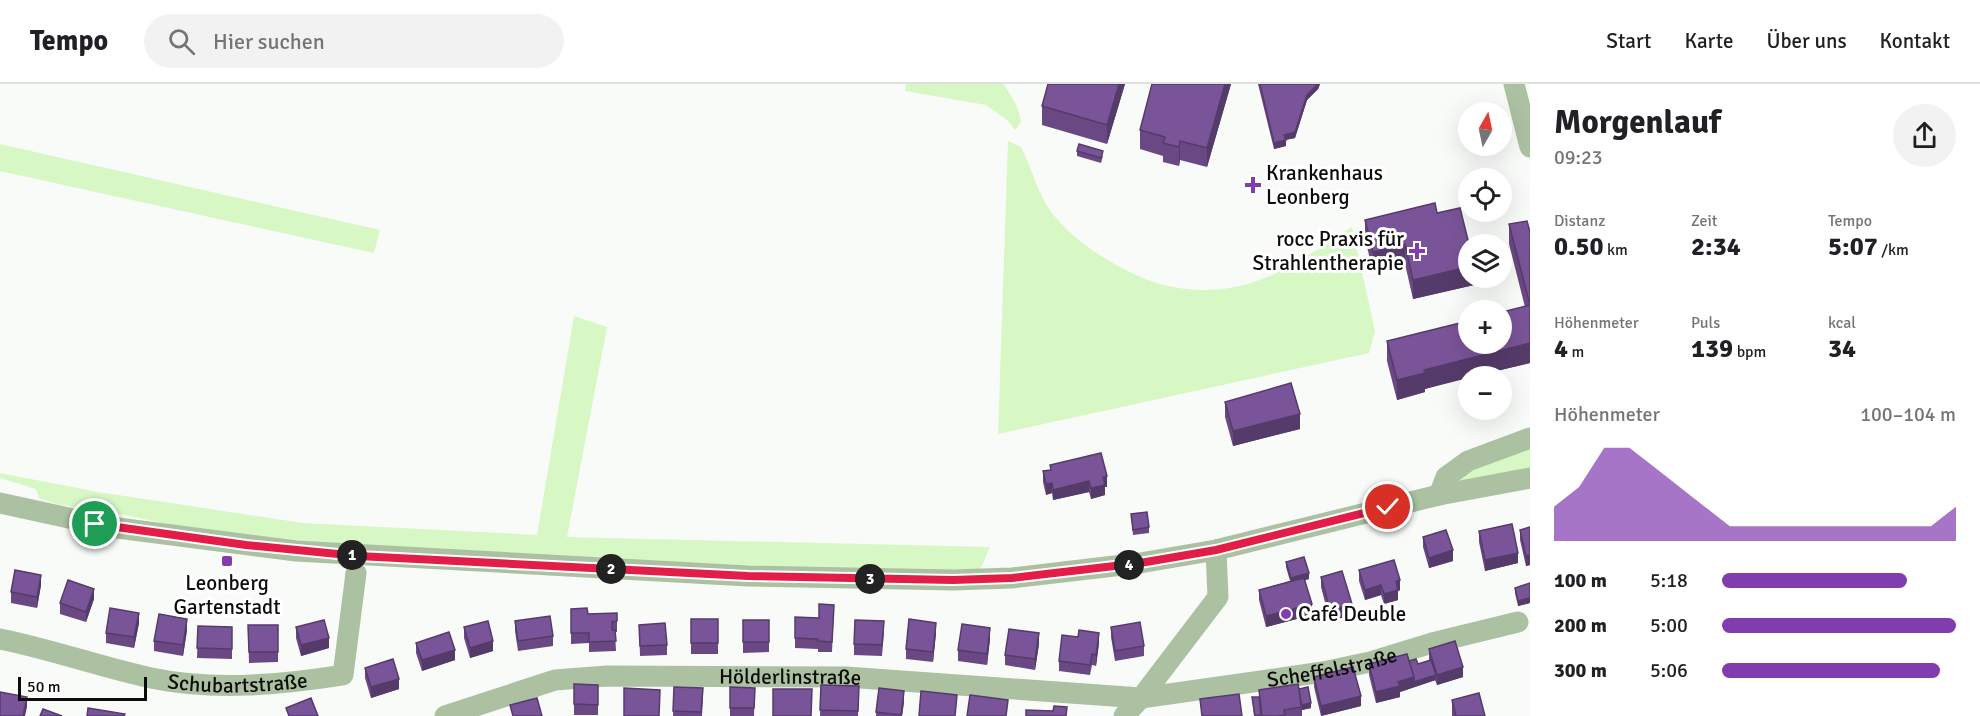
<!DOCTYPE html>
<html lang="de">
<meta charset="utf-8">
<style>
:root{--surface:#fff;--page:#f2f2f2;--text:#202124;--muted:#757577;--line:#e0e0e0;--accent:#813cb0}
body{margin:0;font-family:Signika,sans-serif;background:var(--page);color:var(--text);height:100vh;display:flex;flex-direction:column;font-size:22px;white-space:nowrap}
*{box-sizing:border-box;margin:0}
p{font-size:20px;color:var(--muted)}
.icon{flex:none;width:33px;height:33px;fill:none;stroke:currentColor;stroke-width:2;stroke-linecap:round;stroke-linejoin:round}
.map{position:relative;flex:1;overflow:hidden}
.drawer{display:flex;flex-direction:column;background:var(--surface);width:450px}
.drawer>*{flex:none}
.needle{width:39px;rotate:9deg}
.tools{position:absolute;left:1458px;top:18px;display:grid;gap:12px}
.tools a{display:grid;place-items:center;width:54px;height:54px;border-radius:50%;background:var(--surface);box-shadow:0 6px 24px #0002;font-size:30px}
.scale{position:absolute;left:18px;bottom:15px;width:129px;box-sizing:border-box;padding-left:6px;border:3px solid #0c0c0b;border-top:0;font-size:16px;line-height:21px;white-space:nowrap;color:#0c0c0b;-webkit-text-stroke:4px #fff;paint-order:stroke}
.pin{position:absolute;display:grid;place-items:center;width:51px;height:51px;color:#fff;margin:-26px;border:3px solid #fff;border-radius:50%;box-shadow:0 2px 6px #0007}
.km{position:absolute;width:30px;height:30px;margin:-15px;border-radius:50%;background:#222;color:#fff;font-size:16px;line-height:30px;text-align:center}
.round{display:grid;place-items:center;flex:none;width:63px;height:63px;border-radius:32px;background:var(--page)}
.head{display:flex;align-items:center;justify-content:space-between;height:102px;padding:0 24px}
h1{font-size:33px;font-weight:700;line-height:45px}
.metrics{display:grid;grid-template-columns:repeat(3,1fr);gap:9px;height:102px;padding:6px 24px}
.metrics div{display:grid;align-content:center}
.metrics b{font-size:26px;font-weight:700}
.metrics small{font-size:16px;font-weight:400}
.metrics p{font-size:16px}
.chart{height:168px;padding:12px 24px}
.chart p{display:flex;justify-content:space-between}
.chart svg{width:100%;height:108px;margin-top:6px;fill:var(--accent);opacity:.7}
ul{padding:0 24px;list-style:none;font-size:20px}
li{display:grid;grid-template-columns:96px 72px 1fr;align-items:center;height:45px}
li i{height:15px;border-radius:8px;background:var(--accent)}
header{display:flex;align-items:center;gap:36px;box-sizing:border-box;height:84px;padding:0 30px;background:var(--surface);border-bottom:2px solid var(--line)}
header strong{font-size:28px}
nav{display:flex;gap:33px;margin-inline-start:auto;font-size:21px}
.search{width:420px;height:54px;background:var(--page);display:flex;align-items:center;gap:15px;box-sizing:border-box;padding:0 21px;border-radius:33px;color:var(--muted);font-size:22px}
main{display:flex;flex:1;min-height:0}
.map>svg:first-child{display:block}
.green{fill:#d7f8c5}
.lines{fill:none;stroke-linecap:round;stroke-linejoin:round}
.minor{stroke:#acc1a1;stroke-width:21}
.wall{fill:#694883}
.shaded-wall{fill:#553b6a}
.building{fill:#7a5498;stroke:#553b6a;stroke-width:1.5}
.route-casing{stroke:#fff;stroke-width:12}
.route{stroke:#e11d48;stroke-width:8}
.poi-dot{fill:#813cb0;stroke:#fff;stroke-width:2}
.labels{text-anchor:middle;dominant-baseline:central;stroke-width:6;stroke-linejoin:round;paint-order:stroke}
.poi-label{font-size:21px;fill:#0c0c0b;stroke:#fff;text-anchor:start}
.street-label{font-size:21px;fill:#0c0c0b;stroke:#fff}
</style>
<header>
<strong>Tempo</strong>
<div class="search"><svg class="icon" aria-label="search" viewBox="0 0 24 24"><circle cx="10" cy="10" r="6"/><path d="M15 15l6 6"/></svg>Hier suchen</div>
<nav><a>Start</a><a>Karte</a><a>Über uns</a><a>Kontakt</a></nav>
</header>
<main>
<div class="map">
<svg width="1530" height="632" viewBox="0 0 1530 632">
<rect width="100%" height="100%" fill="#f9fbf8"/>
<!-- green -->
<path class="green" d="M906,0h97c9,12 16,23 18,38l-6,8 -8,-10 -21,-15 -81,-14z
M1008,57l13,6c11,21 17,48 31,66 20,25 41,39 68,54 53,30 111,31 166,1 23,-12 44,-27 66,-41l23,104 -6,22 -371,81z
M0,60l380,86 -6,23 -374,-82z
M574,232l33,11 -40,210 423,10 -10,23h-75l-127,-3 -413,-19 -166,-17 -69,-15 -74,-12 -17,-6 -3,-9 -36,-11v-5l98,19 205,31 234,12z
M1530,354v40l-91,17 7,-18z"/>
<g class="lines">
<!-- minor -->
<g class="minor">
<path d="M1514,0l16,63"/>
<path d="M1439,411l7,-18 22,-16 62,-23"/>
<path d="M0,419l110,24 186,24 452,25 205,4 59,-2 128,-15 76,-13 223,-55 91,-17"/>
<path id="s1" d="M0,555c51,10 100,28 151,39 63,13 129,7 192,-3l13,-102"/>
<path id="s2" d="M445,632l110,-36 52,-4 239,1 295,21 182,-26 47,-10 62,-19 86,-21"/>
<path d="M1124,632l17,-18 77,-101 -2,-47"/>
</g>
</g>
<!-- wall -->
<path class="wall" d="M1048,0h77l-18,60 -65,-19v-19z
M1231,0l-24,83 -27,-7 -1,6 -16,-4v-6l-23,-7v-19z
M1258,0h62l-2,5 -11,11 -12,38 -9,2v6l-12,3z
M1077,67l26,5 -2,7 -24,-7z
M1437,129l37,65v7l-61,14 -8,-35 -32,7 -8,-32v-19z
M1509,140l21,8v131l-55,13h-7l-43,13v3l-28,8 -10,-39v-20l138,-34 -16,-63z
M1225,318l75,27 -67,17 -8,-29z
M1050,381l57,22h-2v8l-14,4 -2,-7 -36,8 -1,-7 -6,2 -3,-13v-11l7,-1z
M1131,430l18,13v6l-16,2z
M1530,443v38l-4,1 -6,-26v-10z
M1479,447l39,32 -33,8 -6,-29z
M1423,453l30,24 -24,7 -6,-21z
M1286,478l23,17 -4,1 7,35 -46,12 -7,-27v-10l31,-9 -4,-14z
M1359,486l41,20 -2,1v9l-14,4 -3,-9 -16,5 -6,-19z
M1321,493l31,38 -22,6 -9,-34z
M1530,499v20l-12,3 -3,-13v-5z
M41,501l-4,23 -26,-5v-11z
M94,515l-8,23 -26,-8v-11z
M834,521l-2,47h-14v-3l-23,-1v-31l24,1z
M571,525l17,5 29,-1v19h-2l1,19 -27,1v-9l-18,1z
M691,535h27v35h-27z
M743,536h26v32l-26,1z
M515,537l38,15v10l-35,5 -3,-20z
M139,539l-5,25 -28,-5v-10z
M248,541h30v37l-29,1z
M639,541l28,20v10l-27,1z
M198,542l34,1v32l-35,-1z
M296,543l33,21 -28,8 -5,-18z
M464,543l29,24 -23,7 -6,-20z
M1111,543l33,19v10l-29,5 -4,-24z
M187,546l-4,26 -29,-5v-10z
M884,548l-2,24 -28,-1v-11z
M936,549l-3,29 -27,-3v-10z
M990,555l-3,26 -29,-4v-11z
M416,559l39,17 -33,11 -6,-18z
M1099,559l-3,23 -4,-1 -2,10 -31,-4v-10z
M1039,560l-4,26 -30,-5v-10z
M1429,565l34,28 -26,8 -2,-5 -35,12v5l-24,6 -7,-28v-11l40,-3 9,3 11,-3z
M365,584l34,21 -28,9 -6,-20z
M1314,593l47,29 -40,10 -7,-29z
M574,600l24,1v30h-24z
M821,601l38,1 -1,30h-38z
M674,603l29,11 -1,18h-29z
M730,603l25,1 -1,28h-24z
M1299,605l12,19 -9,2v6h-48l-2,-19h7v-7z
M1452,616l33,16h-33z
M904,618l-2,14h-26v-4z"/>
<!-- shaded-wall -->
<path class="shaded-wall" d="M1119,0h6l-18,60v-19z
M1225,0h6l-24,83v-19z
M1318,0h2l-2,5 -11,11 -12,38 -11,2v-5l23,-40z
M1286,56v6l-12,3v-6z
M1180,57v19l-1,6v-19z
M1405,160v20l-32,7v-19z
M1468,183v11h6v7l-61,14v-19z
M1530,259v20l-55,13h-7v2l-43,11v3l-28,8v-20l27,-10z
M1300,330v15l-67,17v-15z
M1107,392v11h-2v8l-14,4v-11l12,-11z
M1089,397v11l-36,8v-10z
M1052,399v10l-6,2v-11z
M1453,466v11l-24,7v-10z
M1518,469v10l-33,8v-11z
M1530,471v10l-4,1v-10z
M1309,489v6l-18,5v-6z
M41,491v10l-4,23v-11z
M1400,496v10l-2,1v9l-14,4v-10l12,-13z
M1381,501v10l-16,5v-10z
M94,505v10l-8,23v-10z
M1530,514v5l-12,3v-5z
M1312,520v11l-46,12v-11z
M1352,520v11l-22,6v-11z
M139,529v10l-5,25v-11z
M187,535v11l-4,26v-11z
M936,539v10l-3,29v-10z
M990,544v11l-3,26v-11z
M1039,549v11l-4,26v-11z
M1099,549v10l-3,23v-11z
M329,554v10l-28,8v-11z
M493,557v10l-23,7v-10z
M455,566v10l-33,11v-11z
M1463,583v10l-26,8v-10z
M1436,591v5l-36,12v5l-24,6v-11l22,-10 16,-5z
M399,595v10l-28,9v-11z
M904,607v11l-2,14h-1z
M1361,612v10l-40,10v-10z
M27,613v10l-2,9h-2z
M1311,619v5l-9,2 -1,-5z"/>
<!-- building -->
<path class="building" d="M1048,0h71l-12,41 -65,-19z
M1152,0h73l-18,64 -27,-7 -1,6 -16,-4 2,-6 -25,-7z
M1260,0h58l-11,11 -12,37 -11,3 2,5 -12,3z
M1079,60l24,7 -2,7 -24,-7z
M1435,119l2,10 23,-5 9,36 -1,23 -55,13 -8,-36 -32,8 -8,-32z
M1527,137l3,11v111l-106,27 1,3 -28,7 -10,-39 81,-20v23h34v-32l28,-7 -21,-81z
M1291,299l9,31 -67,17 -8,-29z
M1101,369l6,23 -4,1 2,8 -14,3 -2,-7 -36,9 -1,-7 -6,1 -3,-13 8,-1 -1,-5z
M1147,428l2,15 -16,3 -2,-16z
M1512,440l6,29 -33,7 -6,-29z
M1530,443v28l-4,1 -6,-26z
M1446,446l7,20 -24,8 -6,-21z
M1304,473l5,16 -18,5 -5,-16z
M1394,476l6,20 -4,1 2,9 -14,4 -3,-9 -16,5 -6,-20z
M15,486l26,5 -4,22 -26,-5z
M1342,487l10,33 -22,6 -9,-33z
M1304,494l8,26 -46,12 -7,-26z
M68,496l26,9 -8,23 -26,-9z
M1530,499v15l-12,3 -3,-13z
M819,520l15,1 -2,37 -14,-1v-2l-23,-1v-21l24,1z
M110,524l29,5 -5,24 -28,-4z
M587,524l1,6 29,-1v8l-5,1v8h3l1,11 -27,1v-9h-18v-24z
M159,530l28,5 -4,26 -29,-4z
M550,532l3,20 -35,5 -3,-20z
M691,535h27v24h-27z
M909,535l27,4 -3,29 -27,-3z
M324,536l5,18 -28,7 -5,-18z
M743,536h26v22h-26z
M855,536l29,1 -2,24 -28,-1z
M488,537l5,20 -23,7 -6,-21z
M1140,538l4,24 -29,5 -4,-24z
M665,539l2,22 -27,1 -1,-21z
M962,540l28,4 -3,26 -29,-4z
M248,541h30v27h-29z
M198,542l34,1v22l-35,-1z
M1009,545l30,4 -4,26 -30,-4z
M1079,546l20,3 -3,22 -4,-1 -2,11 -31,-4 3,-26 16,2z
M449,548l6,18 -33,10 -6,-17z
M1455,557l8,26 -26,8 -8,-26z
M1407,570l7,23 -16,5 2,4 -24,6 -7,-28z
M393,575l6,20 -28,8 -6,-19z
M1416,575l2,5 13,-4 5,15 -22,7v-5l-5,-16z
M1353,583l8,29 -40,10 -7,-29z
M574,600l24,1v20l-24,-1z
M1298,600l4,23 -18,3 1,5 -6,1h-17l-3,-26z
M821,601l38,1 -1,25 -38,-1z
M674,603l29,1 -2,24 -28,-1z
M730,603l25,1 -1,20h-24z
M1308,603l3,16 -10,2 -2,-16z
M624,604l36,2 -1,26h-35z
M879,604l25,3 -3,24 -25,-3z
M773,605h39l-1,27h-38z
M921,607l36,4 -2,21h-36z
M0,608l27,5 -4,19h-23z
M1479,609l6,23h-29l-4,-16z
M1239,610l3,22h-40l-2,-17z
M970,611l38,5 -2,16h-39z
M1252,613h7l2,18 -6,1z
M311,614l7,18h-29l-3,-8z
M537,614l5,18h-29l-3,-11z
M1054,622l13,1 -1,9h-40v-6l27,1z
M88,624l37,6 -1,2h-37z
M43,625l19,7h-22z"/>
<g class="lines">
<defs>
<path id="route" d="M95,440l151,21 112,11 390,20 205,4 59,-2 128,-15 76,-13 172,-43"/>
</defs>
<!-- route casing -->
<use href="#route" class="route-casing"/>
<!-- route -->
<use href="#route" class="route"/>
</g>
<!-- markers -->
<g class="poi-dot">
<path d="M1250 92h6v6h6v6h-6v6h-6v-6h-6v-6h6z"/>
<path d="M1414 158h6v6h6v6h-6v6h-6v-6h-6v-6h6z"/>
<rect x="221" y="471" width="12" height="12" rx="3"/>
<circle cx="1286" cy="530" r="6"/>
</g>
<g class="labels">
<!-- poi labels -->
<g class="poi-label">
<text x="1266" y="89">Krankenhaus<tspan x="1266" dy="24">Leonberg</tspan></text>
<text x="1404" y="155" text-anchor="end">rocc Praxis für<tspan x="1404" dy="24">Strahlentherapie</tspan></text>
<text x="227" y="499" text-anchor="middle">Leonberg<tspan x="227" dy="24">Gartenstadt</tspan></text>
<text x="1298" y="530">Café Deuble</text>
</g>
<!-- street labels -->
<g class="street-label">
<text stroke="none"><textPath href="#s2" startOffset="896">Scheffelstraße</textPath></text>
<text stroke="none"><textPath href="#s2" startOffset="351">Hölderlinstraße</textPath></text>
<text stroke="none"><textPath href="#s1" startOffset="243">Schubartstraße</textPath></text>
</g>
</g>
</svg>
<div class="tools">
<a><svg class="needle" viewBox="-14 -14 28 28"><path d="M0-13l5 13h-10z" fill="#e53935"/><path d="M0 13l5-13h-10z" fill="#757577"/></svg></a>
<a><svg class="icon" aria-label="locate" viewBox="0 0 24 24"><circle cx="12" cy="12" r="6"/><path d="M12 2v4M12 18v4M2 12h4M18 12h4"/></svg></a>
<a><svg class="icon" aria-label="layers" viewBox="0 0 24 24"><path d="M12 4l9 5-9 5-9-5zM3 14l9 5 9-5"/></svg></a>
<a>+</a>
<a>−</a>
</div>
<div class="scale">50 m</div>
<div class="pin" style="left:95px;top:440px;background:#1e9e55"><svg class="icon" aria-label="arrive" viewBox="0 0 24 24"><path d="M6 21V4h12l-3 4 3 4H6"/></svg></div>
<div class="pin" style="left:1388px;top:423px;background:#d93025"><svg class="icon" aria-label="check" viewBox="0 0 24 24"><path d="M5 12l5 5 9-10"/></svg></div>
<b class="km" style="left:352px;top:471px">1</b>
<b class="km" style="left:611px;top:485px">2</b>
<b class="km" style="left:870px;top:495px">3</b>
<b class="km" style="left:1129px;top:481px">4</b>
</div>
<section class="drawer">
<div class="head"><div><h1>Morgenlauf</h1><p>09:23</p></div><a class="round"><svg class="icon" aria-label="share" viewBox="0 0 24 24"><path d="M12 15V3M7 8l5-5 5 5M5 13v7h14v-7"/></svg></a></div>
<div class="metrics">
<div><p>Distanz</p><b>0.50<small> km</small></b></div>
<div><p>Zeit</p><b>2:34</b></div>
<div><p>Tempo</p><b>5:07<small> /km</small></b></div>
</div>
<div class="metrics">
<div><p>Höhenmeter</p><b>4<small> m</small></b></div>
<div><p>Puls</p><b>139<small> bpm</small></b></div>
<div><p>kcal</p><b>34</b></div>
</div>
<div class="chart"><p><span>Höhenmeter</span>100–104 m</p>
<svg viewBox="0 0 160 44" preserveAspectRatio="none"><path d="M0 44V30L10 22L20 6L30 6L40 14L50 22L60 30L70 38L80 38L90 38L100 38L110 38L120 38L130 38L140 38L150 38L160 30V44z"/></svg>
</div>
<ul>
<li><b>100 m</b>5:18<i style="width:79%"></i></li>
<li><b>200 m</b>5:00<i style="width:100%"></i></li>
<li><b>300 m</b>5:06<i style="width:93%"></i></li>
</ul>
</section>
</main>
